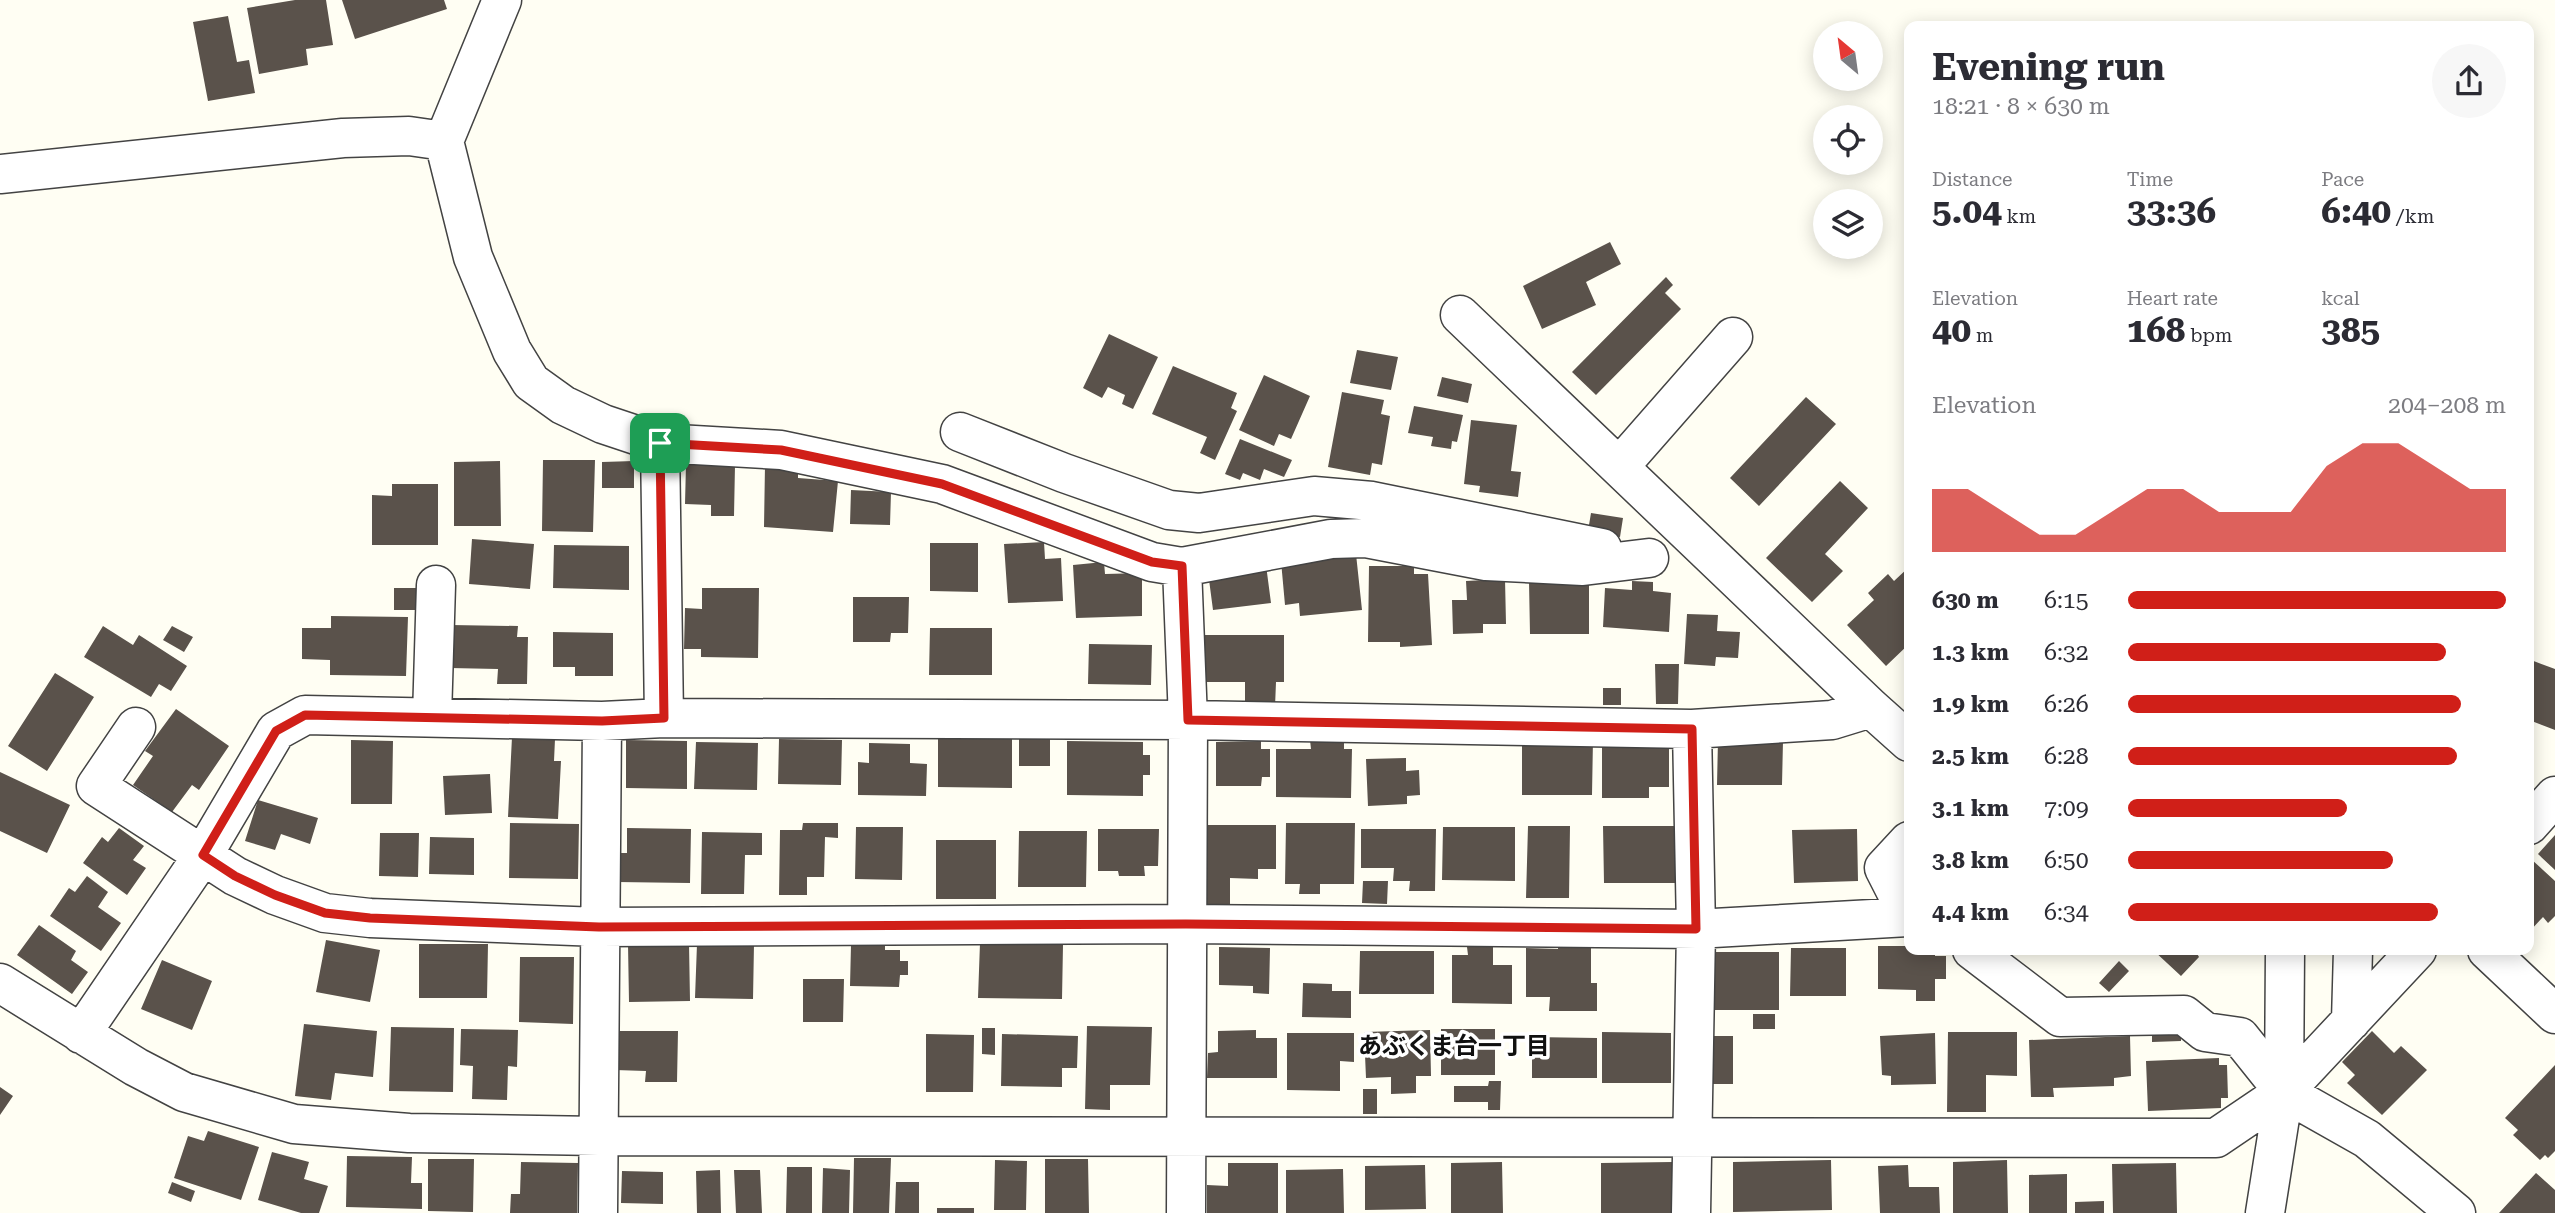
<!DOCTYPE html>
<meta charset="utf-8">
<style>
:root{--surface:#fff;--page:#f7f7f7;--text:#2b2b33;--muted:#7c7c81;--accent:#d01f18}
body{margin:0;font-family:"Roboto Serif","Noto Sans JP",serif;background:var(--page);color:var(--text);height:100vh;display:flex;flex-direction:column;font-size:26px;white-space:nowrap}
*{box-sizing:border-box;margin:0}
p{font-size:23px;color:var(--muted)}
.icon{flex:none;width:38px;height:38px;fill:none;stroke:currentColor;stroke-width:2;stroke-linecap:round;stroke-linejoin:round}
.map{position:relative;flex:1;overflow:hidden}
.drawer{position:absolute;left:1904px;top:21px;width:630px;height:934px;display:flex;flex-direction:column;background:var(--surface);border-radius:14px;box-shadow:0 4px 18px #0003}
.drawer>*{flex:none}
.needle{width:46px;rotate:331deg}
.tools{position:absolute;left:1813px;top:21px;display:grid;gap:14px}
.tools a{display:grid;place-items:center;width:70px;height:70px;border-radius:50%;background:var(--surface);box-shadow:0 4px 18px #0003;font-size:35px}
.pin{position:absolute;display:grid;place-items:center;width:60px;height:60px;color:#fff;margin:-30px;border-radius:14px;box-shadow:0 4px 10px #0006}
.round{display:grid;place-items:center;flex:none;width:74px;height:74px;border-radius:37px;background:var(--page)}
.summary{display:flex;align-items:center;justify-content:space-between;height:119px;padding:0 28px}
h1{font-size:38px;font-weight:700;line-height:52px}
.stats{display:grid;grid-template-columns:repeat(3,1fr);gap:10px;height:119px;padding:7px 28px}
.stats div{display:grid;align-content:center}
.stats b{font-size:35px;font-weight:700}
.stats small{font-size:19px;font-weight:400}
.stats p{font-size:19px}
.chart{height:196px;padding:14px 28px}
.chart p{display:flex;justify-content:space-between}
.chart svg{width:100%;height:126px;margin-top:7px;fill:var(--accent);opacity:.7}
ul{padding:0 28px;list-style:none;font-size:23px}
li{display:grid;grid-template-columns:112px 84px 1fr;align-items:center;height:52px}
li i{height:18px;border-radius:9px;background:var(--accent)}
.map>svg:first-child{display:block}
.building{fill:#5a524b}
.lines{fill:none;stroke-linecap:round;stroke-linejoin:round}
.minor-casing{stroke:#434343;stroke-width:41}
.minor{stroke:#fff;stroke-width:38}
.route-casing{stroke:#fff;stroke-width:14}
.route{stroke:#d01f18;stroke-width:9}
.labels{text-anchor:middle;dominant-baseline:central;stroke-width:7;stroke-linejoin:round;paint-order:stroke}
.neighbourhood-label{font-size:24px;font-weight:bold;fill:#101010;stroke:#fff}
</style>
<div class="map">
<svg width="2555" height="1213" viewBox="0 0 2555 1213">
<rect width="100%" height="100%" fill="#fffef3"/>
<!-- building -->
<path class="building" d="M295,0h31l7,45 -27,4 2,16 -49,9 -12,-66z
M342,0h102l3,9 -92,30z
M228,16l9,46 12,-2 6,33 -47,8 -15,-79z
M1610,242l11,22 -35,18 10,23 -54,24 -19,-43z
M1666,277l7,8 -8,8 16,16 -85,86 -24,-23z
M1109,334l49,23 -25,52 -11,-5 3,-9 -17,-8 -6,11 -19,-10z
M1357,350l41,7 -7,33 -41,-7z
M1173,366l64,27 -6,15 6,3 -22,49 -15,-7 7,-16 -55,-23z
M1264,375l46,21 -19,43 -12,-5 -5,12 -35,-16z
M1442,377l30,7 -4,19 -31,-7z
M1342,392l42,8 -3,14 9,2 -8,49 -10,-2 -2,12 -42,-8z
M1806,397l30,27 -77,82 -29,-28z
M1414,406l49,9 -6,27 -5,-1 -1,8 -20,-3 2,-9 -25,-4z
M1471,420l46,5 -6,46 10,1 -3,25 -39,-5 1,-6 -16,-2z
M1240,439l52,21 -8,17 -20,-8 -4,11 -17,-7 -3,7 -15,-6z
M543,460h52l-2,72 -51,-1z
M500,461l1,65h-47v-64z
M634,461v27h-32v-26z
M686,464l49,1 -1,51h-23v-11l-26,-1z
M765,465h33v13l40,3 -5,51 -69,-5z
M1840,481l28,27 -43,46 18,17 -31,31 -46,-44z
M392,484h46v61h-66v-50l20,1z
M851,490l40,2 -1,33 -40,-1z
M1591,513l32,5 -3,19 -32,-6z
M472,539l62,5 -4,45 -61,-5z
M1044,542l1,17 16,-1 2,43 -55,2 -4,-59z
M930,543h48v49l-48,-1z
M554,545l75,1v44l-76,-2z
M1356,554l6,56 -62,6 -1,-13 -14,2 -4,-44z
M1104,562l1,12 37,-1v43l-66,2 -3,-53z
M1266,565l5,38 -58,7 -5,-38z
M1369,566h45v8h14l4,71 -32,2v-5h-32z
M1909,567v77l-23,22 -39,-41 27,-25 -6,-7 20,-19 6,7z
M1505,579l1,45h-23v9l-30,1 -1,-34h15l-1,-19z
M1589,581v53h-59l-1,-52z
M1632,581l21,1v9l18,2 -2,39 -66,-5 2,-39 27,2z
M394,588h24l-1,22h-23z
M702,588h57l-1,70 -57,-1v-8h-17l1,-41 17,1z
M853,597h56l-1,36h-17l-1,9h-37z
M1687,614l31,1 -1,16 23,1 -2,26 -22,-1 -1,9 -31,-2z
M331,616l77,1 -2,59 -76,-1v-15l-28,-1v-31h29z
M451,625l67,1 -1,11h11l-1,47h-30l1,-15 -48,-1z
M103,626l30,19 6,-10 48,31 -16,25 -12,-7 -8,13 -67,-40z
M172,626l21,11 -9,15 -21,-12z
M930,628h62v47h-63z
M553,632l60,1v43h-38v-9h-22z
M1202,635h82v47h-8l-1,25h-30v-25h-44z
M1089,644l63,1 -1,40 -63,-1z
M2531,660l24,9v61l-26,-10v-55z
M1655,664h24l-1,40h-22z
M55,673l39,24 -47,74 -39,-25z
M1603,688h18v17h-18z
M176,709l53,37 -30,44 -7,-5 -20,27 -39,-27 20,-29 -8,-5z
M512,737l43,2 -1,22h7l-3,58 -50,-2z
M779,739l63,1 -1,45 -63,-1z
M938,739h74v49l-74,-1z
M1019,739h31v27h-31z
M1522,739h71l-1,56h-70z
M351,740l42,1 -1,63h-41z
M626,740l61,1v48l-61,-1z
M1310,740h34v9h8l-1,49 -75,-1v-48h35z
M1602,740h67v47h-20v11h-47z
M1718,740l65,1 -1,44h-65z
M1067,741l76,1v13h7v20h-7v21l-76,-1z
M1261,741v8h9v28h-8l-1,9h-45v-44z
M696,742l62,1 -1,47 -63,-1z
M869,743l41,1v19l17,1 -1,32 -68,-1v-33l11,1z
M1406,758v13l13,-1 1,25 -13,1v8l-39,2 -2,-47z
M0,772l70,33 -23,48 -47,-22z
M490,774l2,39 -47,2 -2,-39z
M258,800l60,18 -8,26 -29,-10 -6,16 -30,-9z
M510,823l69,1 -1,55 -69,-1z
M803,823h35v15l-13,-1 -1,40h-17v18h-28l1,-65h22z
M1286,823h69l-1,61h-34v10h-21l1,-10h-15z
M1205,825h71v44h-18v10l-28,-1v28h-26z
M1528,826h42l-1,72h-43z
M1603,826h74v57h-73z
M856,827h47l-1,53 -47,-1z
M1443,827h72v54l-73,-1z
M119,828l25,18 -11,14 13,8 -19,27 -44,-32 19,-26 6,5z
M627,828l64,1 -1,54 -73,-1v-29h10z
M1098,829h61l-1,37h-14l1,10h-26l-1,-5h-20z
M1361,829h75l-1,62h-26l1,-10h-17l1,-13h-33z
M1857,829l1,52 -64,2 -2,-53z
M1019,831h68l-1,56h-68z
M702,832l60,1v22h-17l-1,39h-43z
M380,833h39l-1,44 -39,-1z
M2555,835v35l-17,-16z
M430,837l44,1v37l-45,-1z
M936,840h60v59h-60z
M2531,859l24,22v35l-7,7 -5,-6 -14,15v-70z
M87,876l21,16 -10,15 23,16 -20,28 -51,-35 19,-28 6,4z
M1363,881h25l-1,23 -25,-1z
M39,925l37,26 -5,9 17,12 -16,22 -55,-39z
M326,940l54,10 -10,52 -54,-10z
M689,943l1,58 -61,1 -1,-58z
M980,943l83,2 -1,54 -84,-1z
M1558,943h33v40h6v28h-48l1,-14h-24v-49l32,1z
M419,944h69l-1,54h-68z
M697,944h57l-1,55 -58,-1z
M851,945l34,1v4h15v11h8v14h-8l-1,12 -49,-1z
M1878,946h31v4h26v6h11v23h-11v22h-19v-11l-38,-1z
M1219,947l51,1 -1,46 -16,-1v-7l-34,-1z
M1467,947h26v18h19v39l-60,-1v-48h16z
M1791,948h55v48h-56z
M2153,950h42l4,7 -18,19z
M1360,951h74v43h-75z
M1712,952h67v58h-68z
M520,957h54l-1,67 -54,-2z
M162,960l50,21 -20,49 -51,-21z
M2119,961l10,10 -20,21 -10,-9z
M803,979h41l-1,43h-40z
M1303,983l29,1v7h19v27l-49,-1z
M1753,1014h22v15h-22z
M304,1024l73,7 -4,46 -38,-4 -4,27 -36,-4z
M1087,1026l65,1 -2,58h-40v25l-25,-1z
M391,1027l63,1 -1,64 -64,-1z
M982,1028h13v27l-13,-1z
M461,1029l57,1 -1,37 -9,-1 -1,34 -35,-1 1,-33 -13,-1z
M1441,1029h54v46h-54z
M2181,1029v12l-29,1v-12z
M1256,1030v8h21v40h-70l1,-25 10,-1v-21z
M1430,1030l1,46h-15v17l-25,1v-17l-25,1 -2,-46z
M616,1031h62l-1,51h-32l1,-11 -31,-1z
M2372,1031l22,22 7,-7 26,24 -45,45 -35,-32 8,-8 -13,-13z
M1602,1032l69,1v50h-69z
M1948,1032h69v44l-31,-1v37h-39z
M1287,1033h67v29l-14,-1v30l-53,-1z
M1935,1033l1,51 -45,1v-9l-9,-1 -2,-39z
M926,1034l48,1 -1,57h-47z
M1002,1034l76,2 -1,32h-15v19l-61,-1z
M1708,1036h25v48h-25z
M2130,1036l1,40 -17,2v8l-61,2 1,9h-23l-2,-57z
M1532,1037l65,1v40h-65z
M2219,1058v7h8l1,33h-7v10l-73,3 -2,-50z
M2555,1065v86l-7,7 -3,-3 -5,5 -27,-25 5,-5 -13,-12z
M1489,1081h12l-1,29h-12v-8h-34v-16h34z
M0,1087l13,9 -13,19z
M1363,1089h14v25h-14z
M208,1131l51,16 -18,53 -67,-22 14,-42 16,5z
M272,1152l37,10 -5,17 24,7 -9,27h-18l-43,-13z
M347,1156l65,1 -1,26h11v26l-76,-2z
M854,1158h37l-2,55h-36z
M428,1159h46l-1,53 -45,-1z
M1045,1159h43l1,54h-44z
M995,1160l32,1 -1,49h-32z
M1831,1160l1,50 -99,2v-50z
M2007,1160l1,53h-55v-51z
M521,1162l57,1 -1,50h-67l1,-19h9z
M1502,1162l1,51h-52v-50z
M1672,1162v51h-71v-50z
M1228,1163h50v50h-71v-28l21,1z
M2176,1163l1,50h-64l-1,-49z
M1425,1165l1,44 -61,1v-44z
M1908,1165l1,22h30l1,26h-60l-2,-47z
M787,1167h25v46h-26z
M823,1168l27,2 -1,43h-27z
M1343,1169l1,44h-58v-43z
M720,1170l1,43h-24l-1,-42z
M734,1170h26l2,43h-26z
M622,1171l41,1v32l-42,-1z
M2536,1173l19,17v23h-56z
M2067,1174v39h-38v-38z
M172,1182l23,9 -4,11 -23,-9z
M896,1182h23v31h-24z
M2104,1201v12h-29v-11z
M937,1208h37v5h-37z"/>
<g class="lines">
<defs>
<path id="minor" d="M444,141l29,116 39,94 19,31 32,23 40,19 57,19 121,7 161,34 210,78 30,5 149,-28 35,-1 120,23 97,5 66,-8
M0,174l343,-36 66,-2 35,5 58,-141
M1460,315l411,393 38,34
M960,432l104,41 105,37 30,3 115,-17 58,5 230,47
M660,443l4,275
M1619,467l114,-130
M1182,567l6,153 -2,493
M432,717l4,-132
M136,727l-40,59 139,90 40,19 50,18 45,5 229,9 587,-3 510,5 212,-12
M2529,825l26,-29
M1909,841l-25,27 25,49
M1972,950l88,67 124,-2 21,17 35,5 44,55 83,47 89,74
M2487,950l68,64
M0,983l136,84 48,25 110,32 115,9 189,3 1618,2 68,-46 133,-142
M2351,1021l2,-71
M81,1034l122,-179 73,-124 29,-16 297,6 62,-3 524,2 504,9 140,-9 39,-12
M598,1213l4,-492
M1691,1213l5,-284 -4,-200
M2265,1213l19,-121 1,-142"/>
</defs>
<!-- minor casing -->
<use href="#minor" class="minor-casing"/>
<!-- minor -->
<use href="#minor" class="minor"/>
</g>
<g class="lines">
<defs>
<path id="route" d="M660,443l121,7 161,34 210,78 30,4 6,154 504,9 4,200 -510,-5 -587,3 -229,-9 -45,-5 -50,-18 -40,-19 -32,-21 73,-124 29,-16 297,6 62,-3z"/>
</defs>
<!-- route casing -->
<use href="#route" class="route-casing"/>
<!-- route -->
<use href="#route" class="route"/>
</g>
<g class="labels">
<!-- neighbourhood labels -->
<g class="neighbourhood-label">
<text x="1454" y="1046">あぶくま台一丁目</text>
</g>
</g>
</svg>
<div class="tools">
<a><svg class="needle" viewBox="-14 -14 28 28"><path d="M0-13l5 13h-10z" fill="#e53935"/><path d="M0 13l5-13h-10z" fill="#7c7c81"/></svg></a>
<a><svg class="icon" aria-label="locate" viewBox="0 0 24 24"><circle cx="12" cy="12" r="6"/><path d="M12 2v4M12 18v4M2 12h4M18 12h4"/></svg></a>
<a><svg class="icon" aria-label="layers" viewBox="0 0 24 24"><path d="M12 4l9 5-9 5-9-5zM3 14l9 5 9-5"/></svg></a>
</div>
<div class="pin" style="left:660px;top:443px;background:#1e9e55"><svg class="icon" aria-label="arrive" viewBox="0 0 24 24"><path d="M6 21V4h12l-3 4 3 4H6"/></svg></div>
<section class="drawer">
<div class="summary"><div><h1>Evening run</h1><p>18:21 · 8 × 630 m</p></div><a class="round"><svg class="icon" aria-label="share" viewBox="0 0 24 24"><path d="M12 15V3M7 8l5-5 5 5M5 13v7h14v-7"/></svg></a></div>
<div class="stats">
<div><p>Distance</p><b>5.04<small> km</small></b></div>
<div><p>Time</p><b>33:36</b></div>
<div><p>Pace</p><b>6:40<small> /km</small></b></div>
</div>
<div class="stats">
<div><p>Elevation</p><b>40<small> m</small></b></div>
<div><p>Heart rate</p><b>168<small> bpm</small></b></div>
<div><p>kcal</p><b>385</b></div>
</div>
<div class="chart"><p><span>Elevation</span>204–208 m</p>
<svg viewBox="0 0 160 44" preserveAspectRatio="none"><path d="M0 44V22L10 22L20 30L30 38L40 38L50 30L60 22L70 22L80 30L90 30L100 30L110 14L120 6L130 6L140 14L150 22L160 22V44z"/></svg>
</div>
<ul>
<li><b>630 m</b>6:15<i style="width:100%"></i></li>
<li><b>1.3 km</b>6:32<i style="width:84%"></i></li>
<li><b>1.9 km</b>6:26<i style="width:88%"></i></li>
<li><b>2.5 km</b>6:28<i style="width:87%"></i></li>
<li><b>3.1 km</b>7:09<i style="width:58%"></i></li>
<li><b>3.8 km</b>6:50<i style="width:70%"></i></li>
<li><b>4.4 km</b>6:34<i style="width:82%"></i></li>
</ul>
</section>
</div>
